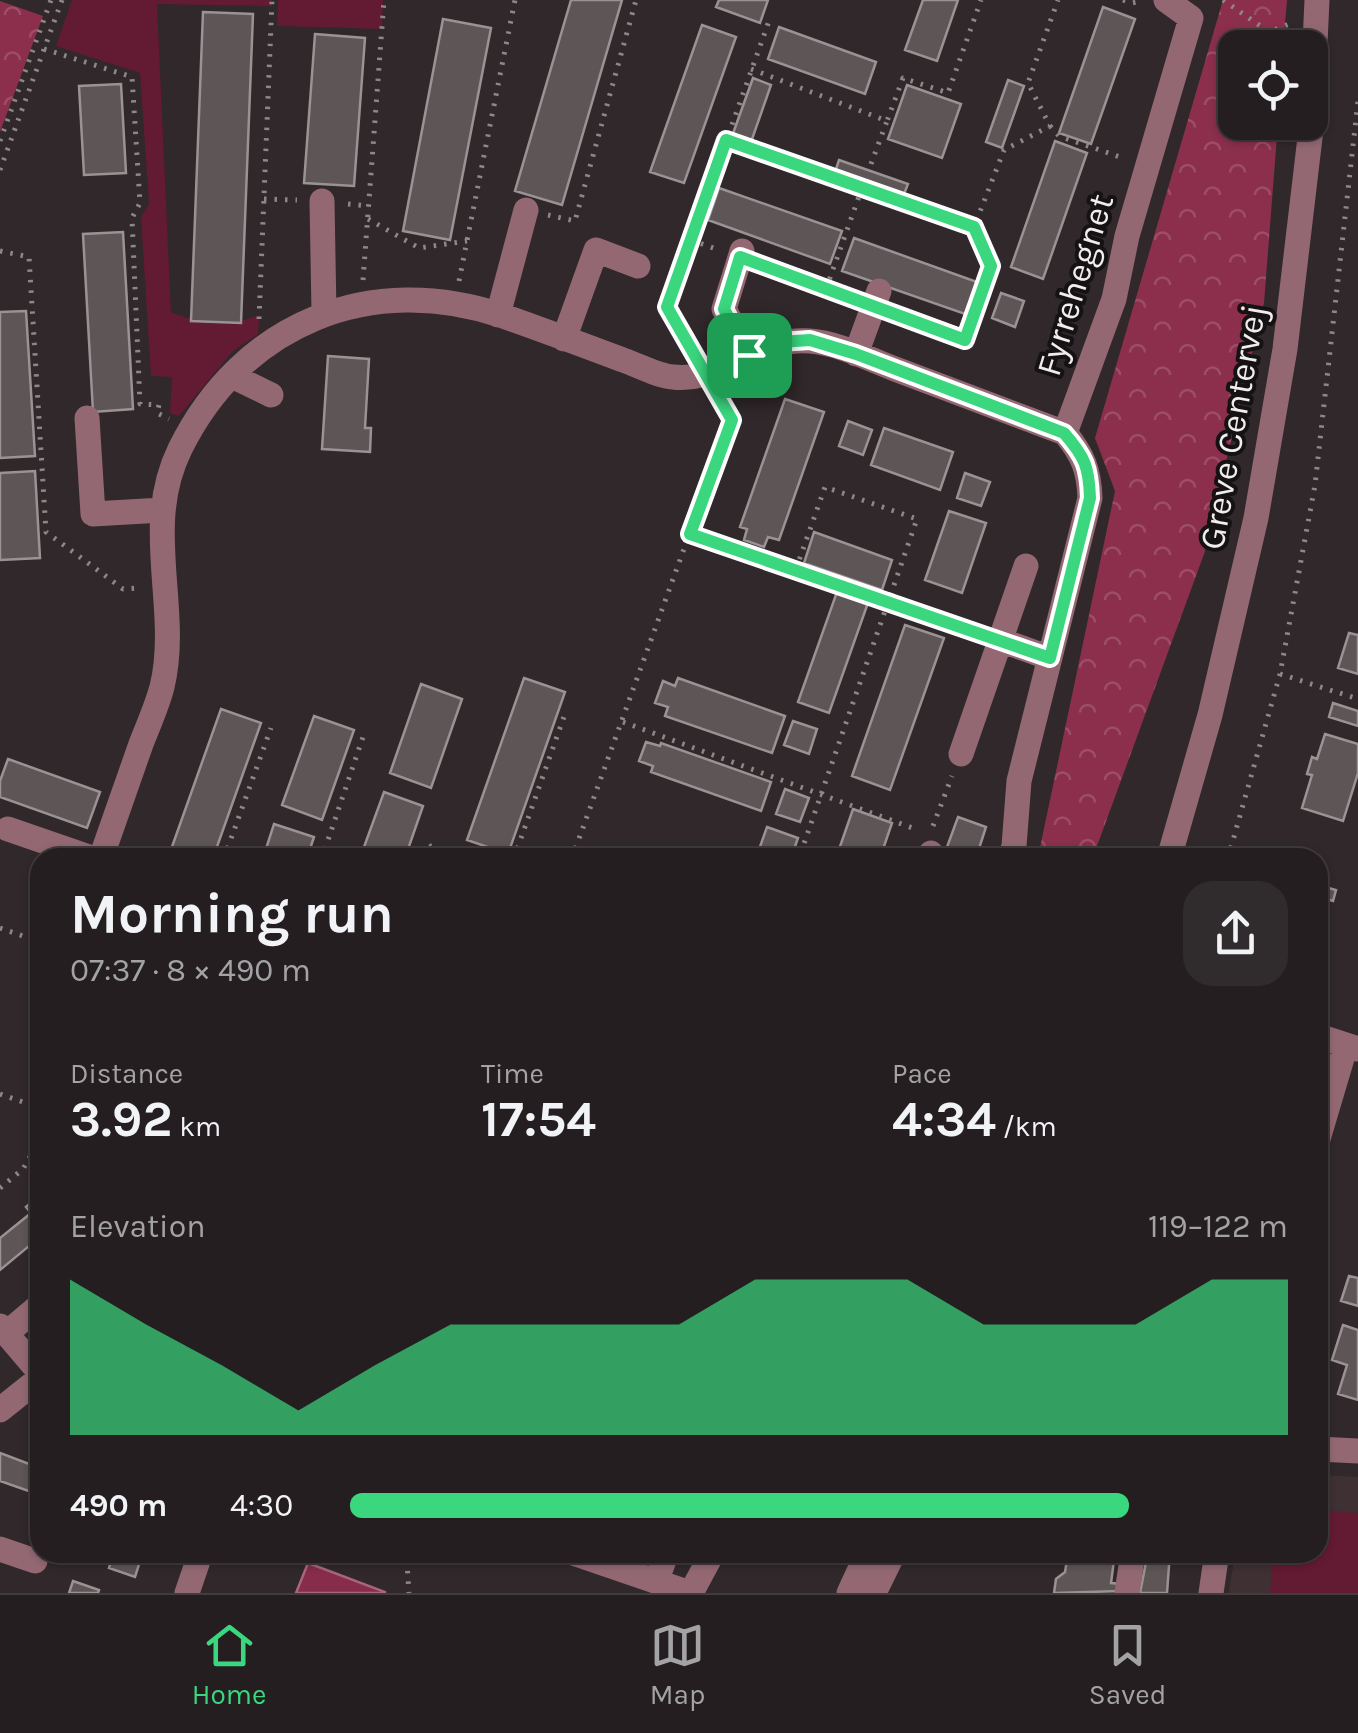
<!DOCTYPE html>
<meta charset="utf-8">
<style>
:root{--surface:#241e20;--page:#302b2d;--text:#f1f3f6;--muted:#a3a2a5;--line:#413c3e;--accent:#3ad77f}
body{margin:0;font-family:Karla,sans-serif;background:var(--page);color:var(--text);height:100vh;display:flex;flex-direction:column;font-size:38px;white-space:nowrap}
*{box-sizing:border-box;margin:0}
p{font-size:32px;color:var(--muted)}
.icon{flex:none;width:55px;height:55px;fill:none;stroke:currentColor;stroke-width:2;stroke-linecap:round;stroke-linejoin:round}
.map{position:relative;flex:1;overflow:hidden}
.drawer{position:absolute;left:30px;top:848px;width:1298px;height:715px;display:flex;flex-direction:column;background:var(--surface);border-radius:30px;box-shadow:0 2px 8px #0004,0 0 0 2px var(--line)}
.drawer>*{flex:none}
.controls{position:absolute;left:1218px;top:30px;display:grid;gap:20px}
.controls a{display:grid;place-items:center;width:110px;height:110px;border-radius:20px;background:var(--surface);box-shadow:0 2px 8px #0004,0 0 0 2px var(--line);font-size:50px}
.pin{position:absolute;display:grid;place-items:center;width:85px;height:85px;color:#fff;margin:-42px;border-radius:20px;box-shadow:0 5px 15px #0006}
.round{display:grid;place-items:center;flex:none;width:105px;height:105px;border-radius:30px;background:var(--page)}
.summary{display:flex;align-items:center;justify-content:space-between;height:170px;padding:0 40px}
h1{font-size:55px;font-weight:700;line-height:75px}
.metrics{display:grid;grid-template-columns:repeat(3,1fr);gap:15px;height:170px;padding:10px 40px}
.metrics div{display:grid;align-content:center}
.metrics b{font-size:50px;font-weight:700}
.metrics small{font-size:28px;font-weight:400}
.metrics p{font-size:28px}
.chart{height:280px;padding:20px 40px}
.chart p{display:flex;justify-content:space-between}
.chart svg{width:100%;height:180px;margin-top:10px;fill:var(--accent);opacity:.7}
ul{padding:0 40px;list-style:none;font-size:32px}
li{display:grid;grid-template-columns:160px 120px 1fr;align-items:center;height:75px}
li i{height:25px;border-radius:12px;background:var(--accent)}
.tabs{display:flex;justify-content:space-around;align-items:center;height:140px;border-top:2px solid var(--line);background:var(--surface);font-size:28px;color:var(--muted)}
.tabs a{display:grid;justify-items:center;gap:5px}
.tabs .on{color:var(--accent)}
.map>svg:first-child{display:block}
.built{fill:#3e3033}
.grass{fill:#631a33}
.forest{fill:url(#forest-crowns)}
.water{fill:#872c4a;stroke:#a7667b;stroke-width:2.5}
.building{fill:#5d5556;stroke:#9b9294;stroke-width:2.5}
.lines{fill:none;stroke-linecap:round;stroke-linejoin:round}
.path{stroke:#8d8788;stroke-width:5;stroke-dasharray:2.5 8;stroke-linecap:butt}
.minor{stroke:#936872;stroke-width:25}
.route-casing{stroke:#fff;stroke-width:20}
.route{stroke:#3ad77f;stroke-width:12}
.labels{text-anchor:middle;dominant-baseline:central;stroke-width:8;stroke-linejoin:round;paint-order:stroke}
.street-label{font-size:35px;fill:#f1eced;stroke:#151213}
</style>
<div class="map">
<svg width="1358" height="1593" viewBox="0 0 1358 1593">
<defs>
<pattern id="forest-crowns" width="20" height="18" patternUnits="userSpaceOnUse" patternTransform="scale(2.5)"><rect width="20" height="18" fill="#8b2f4d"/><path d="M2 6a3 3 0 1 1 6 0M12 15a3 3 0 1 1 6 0" fill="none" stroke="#9c4d67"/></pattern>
</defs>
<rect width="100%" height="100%" fill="#30282a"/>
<!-- built -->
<path class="built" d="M1318,1475l40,2v116h-129l6,-40 83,-1z"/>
<!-- grass -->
<path class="grass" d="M72,0h200v6l-115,-2 14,308c28,12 60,15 88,3l-1,19 -26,18 -53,64 -9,-3 2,-36 -21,-1 -10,-159 8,-13 -9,-131 -84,-27z
M278,0h105l-1,29 -105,-3z
M1318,1510l40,3v80h-88l3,-40 45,-1z"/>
<!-- forest -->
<path class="forest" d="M1223,0h64l-4,47 -48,1v74l43,1 -14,180 -60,251 -111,303h-55l77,-366 -20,-53z
M0,1l43,15 -43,116z"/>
<!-- water -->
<path class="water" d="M308,1563l77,29v1h-89z"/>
<!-- building -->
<path class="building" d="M571,0h51l-60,205 -47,-14z
M719,0h49l-8,23 -44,-16z
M923,0h35l-21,61 -32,-11z
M1103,7l32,12 -44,125 -32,-11z
M203,12l50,2 -12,309 -50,-2z
M443,19l48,9 -41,212 -47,-9z
M702,25l34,12 -52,146 -34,-11z
M779,27l97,35 -11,32 -97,-35z
M315,34l50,4 -11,148 -50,-3z
M753,78l18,7 -21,60 -19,-6z
M1008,80l16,6 -22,62 -16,-6z
M121,84l5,89 -42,2 -5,-89z
M907,85l54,19 -19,54 -54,-19z
M1055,141l32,12 -44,126 -32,-12z
M839,160l69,24 -6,15 -68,-24z
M719,188l123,43 -12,33 -122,-44z
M123,232l10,177 -40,3 -10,-178z
M854,238l123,44 -12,32 -123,-43z
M1001,293l23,8 -9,26 -23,-9z
M26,311l9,145 -35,2v-146z
M328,356l41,3 -4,69h6l-1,24 -48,-3z
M785,399l39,13 -45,128 -11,-3 -4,10 -20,-7 3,-11 -7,-2z
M848,421l24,9 -9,25 -24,-9z
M884,428l69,24 -13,38 -69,-25z
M35,471l5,87 -40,2v-87z
M965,473l25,9 -9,24 -24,-8z
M949,511l37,12 -24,70 -37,-13z
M814,532l78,28 -10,30 -78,-27z
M838,589l31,11 -40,113 -31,-11z
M905,625l39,13 -54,152 -38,-14z
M1349,633l9,2v39l-20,-6z
M524,678l41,14 -57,162 -41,-14z
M678,678l107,38 -13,37 -107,-37 3,-9 -13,-4 8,-22 12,5z
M421,684l41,15 -31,89 -41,-15z
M1333,703l25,8v15l-29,-9z
M221,709l40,14 -48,135h-45z
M314,716l40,14 -32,90 -40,-15z
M793,721l24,8 -8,25 -25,-9z
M1325,734l33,10v29l-15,48 -41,-13 10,-33 -5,-1 5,-17 5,2z
M646,742l14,4 1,-3 110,39 -10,29 -110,-39 2,-6 -14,-5z
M8,759l92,33 -13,36 -87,-31v-16z
M785,789l24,9 -9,24 -24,-8z
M384,792l39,14 -18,52h-45z
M853,809l39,14 -12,35h-44z
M958,817l28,10 -10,31h-33z
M274,824l40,13 -7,21h-44z
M767,827l31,11 -7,20h-35z
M1322,886l14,4 -3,11 -14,-4z
M40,1195v42l-40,33v-32l31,-25 -5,-6z
M1349,1276l9,2v28l-17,-5z
M1343,1325l15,5v70l-20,-6 9,-29 -15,-5z
M0,1453l40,15v27l-40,-14z
M114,1552h29l-8,25 -26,-9z
M1060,1552l66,3 -1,7 -11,-2 -3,23 11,1 -1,7 -67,2 2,-14 9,-7 2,-12 -8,-1z
M1148,1552h22l-3,41h-27z
M73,1581l26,9 -1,3h-29z"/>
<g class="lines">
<!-- path -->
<path class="path" d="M1123,0l9,3 11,-2
M1223,0l46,32 20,-8
M44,49l88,28 8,126 -8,15 8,186 19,1 -2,8 12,6
M751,69l136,52 16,-43 45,15 33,-93
M1050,126l9,10 64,22
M727,140l247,87
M0,141l51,-141
M871,164l16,-43
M0,170l62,-170
M264,199l33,1
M348,204l21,2
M548,215l27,6 61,-221
M368,219l51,29 48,-7
M691,240l28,10
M0,251l29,6 17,275 77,57 16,-1
M762,265l88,33
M363,280l21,-280
M459,281l56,-281
M826,289l36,-101
M898,315l67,25 26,-74 -17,-39 30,-77 46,-24 -22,-43 30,-83
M259,319l13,-319
M690,349l-23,-42 102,-286
M691,534l287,99
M796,569l29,-82 92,32 -118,339
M1280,674l78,25
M623,722l295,108
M933,826l19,-50
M224,858l47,-130
M319,858l7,-12 38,-112
M427,858l4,-12 34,12
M514,858l52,-147
M572,858l159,-439 -13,-22
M1228,858l52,-184 35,-189 43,-384
M0,928l40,14
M0,1094l40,14
M0,1188l23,-19 17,-30
M400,1552l7,11 2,30"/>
<!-- minor -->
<path class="minor" d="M322,201l2,112
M742,251l-18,58 25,46
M498,315l28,-105
M564,339l32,-89 42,16
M856,354l23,-63
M232,376l39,19
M87,418l6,96 69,-4
M1000,640l50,18
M961,754l65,-188
M8,829l84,29
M101,858c13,-38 27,-76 40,-114 7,-18 16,-38 21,-57 19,-79 -21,-159 18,-238 62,-126 191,-178 323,-133 40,14 80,29 120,44 15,5 34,16 50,17 48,6 88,-41 137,-36 28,2 59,18 85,28 57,21 113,43 170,64l49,-134 13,-63 64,-218 -25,-18
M929,858l2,-5
M1010,858l4,-12 5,-65 71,-283c-1,-28 -7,-43 -25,-65
M1169,858l41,-143 46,-197 29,-169 26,-220 6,-129
M1318,1036l40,13
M1318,1139l28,-94
M0,1326l40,47
M7,1333l33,-28
M0,1410l40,-32
M1318,1449l40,2
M0,1549l35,12
M570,1552l120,41
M656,1582l11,-30
M187,1593l14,-41
M691,1593l22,-41
M849,1593l19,-41
M874,1593l20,-41
M1127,1593l6,-41
M1211,1593l6,-41"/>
</g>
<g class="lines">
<defs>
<path id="route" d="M726,140l248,87 17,39 -26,74 -225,-83 -16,52 25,46 31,-13 30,-2 46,14 208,79c21,24 25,34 26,65l-40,160 -360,-124 42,-114 -65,-113z"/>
</defs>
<!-- route casing -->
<use href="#route" class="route-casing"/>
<!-- route -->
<use href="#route" class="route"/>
</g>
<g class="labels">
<!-- street labels -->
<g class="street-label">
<text transform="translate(1075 285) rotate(-73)">Fyrrehegnet</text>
<text transform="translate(1233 427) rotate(-80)">Greve Centervej</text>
</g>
</g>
</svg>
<div class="controls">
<a><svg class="icon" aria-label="locate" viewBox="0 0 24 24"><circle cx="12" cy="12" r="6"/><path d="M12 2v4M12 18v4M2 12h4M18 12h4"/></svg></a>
</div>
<div class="pin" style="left:749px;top:355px;background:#1e9e55"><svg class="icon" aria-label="arrive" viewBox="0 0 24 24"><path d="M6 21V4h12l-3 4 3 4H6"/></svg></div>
<section class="drawer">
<div class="summary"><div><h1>Morning run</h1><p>07:37 · 8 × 490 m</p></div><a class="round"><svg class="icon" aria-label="share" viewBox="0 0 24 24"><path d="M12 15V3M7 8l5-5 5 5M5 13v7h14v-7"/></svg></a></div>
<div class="metrics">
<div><p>Distance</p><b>3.92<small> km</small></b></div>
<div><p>Time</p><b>17:54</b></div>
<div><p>Pace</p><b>4:34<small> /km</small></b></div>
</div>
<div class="chart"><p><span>Elevation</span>119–122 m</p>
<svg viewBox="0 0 160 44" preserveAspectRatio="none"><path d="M0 44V6L10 17L20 27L30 38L40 27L50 17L60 17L70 17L80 17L90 6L100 6L110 6L120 17L130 17L140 17L150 6L160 6V44z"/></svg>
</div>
<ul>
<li><b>490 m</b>4:30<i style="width:83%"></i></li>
</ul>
</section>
</div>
<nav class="tabs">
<a class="on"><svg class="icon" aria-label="home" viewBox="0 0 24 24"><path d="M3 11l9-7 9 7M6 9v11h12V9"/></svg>Home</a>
<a><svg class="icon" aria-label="map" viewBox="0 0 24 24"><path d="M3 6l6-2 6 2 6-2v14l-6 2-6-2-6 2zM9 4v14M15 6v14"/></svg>Map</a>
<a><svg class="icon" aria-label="saved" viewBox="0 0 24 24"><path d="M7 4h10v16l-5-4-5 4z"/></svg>Saved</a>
</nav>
